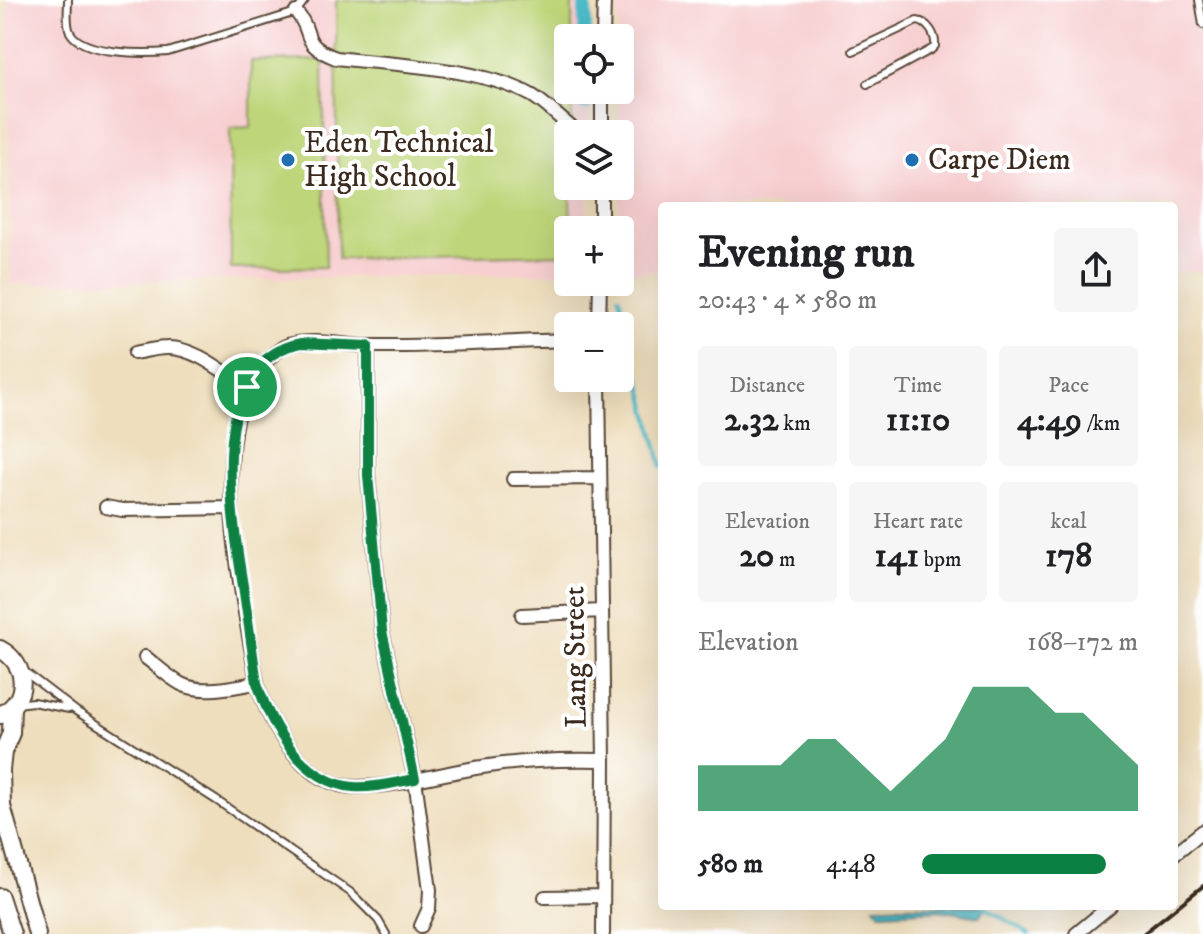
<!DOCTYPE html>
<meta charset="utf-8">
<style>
:root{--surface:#fff;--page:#f6f6f6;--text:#202124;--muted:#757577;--accent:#0b8043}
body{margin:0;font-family:"IM FELL DW Pica",serif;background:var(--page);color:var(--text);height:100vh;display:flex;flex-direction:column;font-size:30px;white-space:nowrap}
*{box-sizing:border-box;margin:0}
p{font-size:26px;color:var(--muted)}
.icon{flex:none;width:44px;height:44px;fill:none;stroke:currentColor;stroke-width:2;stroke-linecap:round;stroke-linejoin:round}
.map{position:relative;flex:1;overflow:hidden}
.drawer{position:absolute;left:658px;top:202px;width:520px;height:708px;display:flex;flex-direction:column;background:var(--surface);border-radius:8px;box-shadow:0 8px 32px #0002}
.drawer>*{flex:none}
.buttons{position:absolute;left:554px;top:24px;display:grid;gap:16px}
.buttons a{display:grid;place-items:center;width:80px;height:80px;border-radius:8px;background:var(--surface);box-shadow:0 8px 32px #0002;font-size:40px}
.pin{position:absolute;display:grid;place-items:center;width:68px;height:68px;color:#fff;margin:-34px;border:4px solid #fff;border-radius:50%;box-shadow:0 2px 8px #0007}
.round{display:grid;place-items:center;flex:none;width:84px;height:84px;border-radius:8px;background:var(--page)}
.headline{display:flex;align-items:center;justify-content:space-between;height:136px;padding:0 40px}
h1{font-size:44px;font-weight:700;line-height:60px}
.figures{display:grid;grid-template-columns:repeat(3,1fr);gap:12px;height:136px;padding:8px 40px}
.figures div{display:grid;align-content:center;border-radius:8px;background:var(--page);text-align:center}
.figures b{font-size:34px;font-weight:700}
.figures small{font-size:22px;font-weight:400}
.figures p{font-size:22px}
.chart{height:224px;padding:16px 40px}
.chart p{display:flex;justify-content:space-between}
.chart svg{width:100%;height:144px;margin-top:8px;fill:var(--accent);opacity:.7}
ul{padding:0 40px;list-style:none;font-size:26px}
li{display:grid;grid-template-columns:128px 96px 1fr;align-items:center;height:60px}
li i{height:20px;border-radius:10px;background:var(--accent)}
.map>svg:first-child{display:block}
.built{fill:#f7cfd0}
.green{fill:#bed579;stroke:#7c804c;stroke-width:2}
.water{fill:#4ebbc9;stroke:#447274;stroke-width:2}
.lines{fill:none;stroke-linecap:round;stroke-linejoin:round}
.stream{stroke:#4ebbc9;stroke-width:4}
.canal{stroke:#4ebbc9;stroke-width:14}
.service-casing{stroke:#564536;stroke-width:10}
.minor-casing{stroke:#564536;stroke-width:16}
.secondary-casing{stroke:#564536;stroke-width:20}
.service{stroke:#fff;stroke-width:6}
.minor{stroke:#fff;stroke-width:12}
.secondary{stroke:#fff;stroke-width:16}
.rail{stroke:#3b2a1e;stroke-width:4}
.route-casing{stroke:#fff;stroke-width:16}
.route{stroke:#0b8043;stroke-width:10}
.poi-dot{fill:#1f6fb2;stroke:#fff;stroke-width:3}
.labels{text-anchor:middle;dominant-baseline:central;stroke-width:8;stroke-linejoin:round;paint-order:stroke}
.poi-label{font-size:30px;fill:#3b2a1e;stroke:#fff;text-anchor:start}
.street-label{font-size:30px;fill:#3b2a1e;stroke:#fff}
</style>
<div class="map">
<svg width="1203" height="934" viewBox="0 0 1203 934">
<rect width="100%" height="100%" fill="#fff"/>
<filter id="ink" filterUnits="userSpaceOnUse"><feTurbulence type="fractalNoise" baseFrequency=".0125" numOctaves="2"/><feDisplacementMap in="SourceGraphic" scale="16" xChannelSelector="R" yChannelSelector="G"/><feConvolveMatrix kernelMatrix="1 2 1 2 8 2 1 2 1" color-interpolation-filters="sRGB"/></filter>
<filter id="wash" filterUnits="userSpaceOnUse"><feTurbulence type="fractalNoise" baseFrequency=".006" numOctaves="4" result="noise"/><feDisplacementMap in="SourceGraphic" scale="32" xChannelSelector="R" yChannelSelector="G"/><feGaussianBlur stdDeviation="1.8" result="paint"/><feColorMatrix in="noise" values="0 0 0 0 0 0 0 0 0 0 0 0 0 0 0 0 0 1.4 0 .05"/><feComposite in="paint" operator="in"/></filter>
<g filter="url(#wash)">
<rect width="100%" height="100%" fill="#eedebd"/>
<!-- built -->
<path class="built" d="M8,0h584l-1,38h-23v52h22l-1,44h-21v52h20l-1,44h-19v43l-558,11z
M618,0h575l10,54v217h-29v-65h-512v66h-42z"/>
<!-- green -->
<path class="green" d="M336,0h236v38h-4v52h4v44h-4l3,96h-3v24l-230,5z
M323,60l3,207 -95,2 -1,-141 21,-1v-66z"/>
<!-- water -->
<path class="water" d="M874,906h112l-6,11 -40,-7 -60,3z"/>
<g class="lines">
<!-- stream -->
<path class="stream" d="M619,296l43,171
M983,906l46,28"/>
<!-- canal -->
<path class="canal" d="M585,0v38
M585,90v14"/>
</g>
</g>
<g filter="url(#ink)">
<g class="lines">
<defs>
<path id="service" d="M68,0c0,10 -2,23 2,32 12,23 76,22 98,20l128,-40 9,-12
M1199,0l4,25
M853,51l64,-30c11,1 19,14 18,25l-3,3 -65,35
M25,672l51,39 140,89 134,92 28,28 8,14
M17,704l16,-2 36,7"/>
<path id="minor" d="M296,12c19,20 2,32 40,46 59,7 143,9 195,37 16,9 33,28 49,39
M603,38l1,-38
M602,134v-44
M601,230v-44
M599,326l1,-44
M568,340c-67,2 -134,7 -201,6 -25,-1 -55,-8 -79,-1 -9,3 -17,12 -24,18 -63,61 -19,241 -7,320 13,42 47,104 99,104 42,0 85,-14 126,-20 41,-7 82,-8 122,-7
M368,346v129l14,156 33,148 15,111 -1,18 -8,18
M135,353c10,-2 21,-5 32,-5 28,-1 57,25 80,39
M599,378l5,382 -1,174
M513,479l87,-1
M106,507l16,3 109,-2
M522,615l79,-4
M145,657c12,9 23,20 36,27 22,11 53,2 76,-1
M1174,854l29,-23
M545,897l57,-1
M1076,934l34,-28"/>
<path id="secondary" d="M0,649c28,15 30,51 0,66
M12,707l-1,26 -8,19 -2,18 1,36 35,128
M0,897l12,37"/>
</defs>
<!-- service casing -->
<use href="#service" class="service-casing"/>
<!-- minor casing -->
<use href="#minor" class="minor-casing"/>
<!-- secondary casing -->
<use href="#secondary" class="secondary-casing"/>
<!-- service -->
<use href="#service" class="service"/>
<!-- minor -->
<use href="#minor" class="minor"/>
<!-- secondary -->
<use href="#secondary" class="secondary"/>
<!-- rail -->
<path class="rail" d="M1143,934l60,-48"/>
</g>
</g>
<g class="lines" filter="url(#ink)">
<defs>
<path id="route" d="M301,343l67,3v129l14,156 33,148c-19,3 -43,10 -62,8 -51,-5 -82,-61 -96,-104 -5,-33 -9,-65 -14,-97 -11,-69 -39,-224 58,-243z"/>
</defs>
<!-- route casing -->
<use href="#route" class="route-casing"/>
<!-- route -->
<use href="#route" class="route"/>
</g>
<!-- markers -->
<g class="poi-dot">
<circle cx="288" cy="160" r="8"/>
<circle cx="912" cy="160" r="8"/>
</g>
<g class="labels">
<!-- poi labels -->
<g class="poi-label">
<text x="304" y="143">Eden Technical<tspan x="304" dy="34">High School</tspan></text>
<text x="928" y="160">Carpe Diem</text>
</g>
<!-- street labels -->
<g class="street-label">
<text transform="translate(576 657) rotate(-91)">Lang Street</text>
</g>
</g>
</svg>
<div class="buttons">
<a><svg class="icon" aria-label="locate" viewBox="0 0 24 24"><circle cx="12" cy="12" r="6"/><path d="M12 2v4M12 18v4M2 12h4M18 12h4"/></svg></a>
<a><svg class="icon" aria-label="layers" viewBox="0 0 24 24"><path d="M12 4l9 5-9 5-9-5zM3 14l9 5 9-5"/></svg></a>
<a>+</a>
<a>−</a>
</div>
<div class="pin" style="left:247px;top:387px;background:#1e9e55"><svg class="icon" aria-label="arrive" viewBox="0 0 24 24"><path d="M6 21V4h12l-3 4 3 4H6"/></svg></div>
<section class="drawer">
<div class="headline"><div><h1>Evening run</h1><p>20:43 · 4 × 580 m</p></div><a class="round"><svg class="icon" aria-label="share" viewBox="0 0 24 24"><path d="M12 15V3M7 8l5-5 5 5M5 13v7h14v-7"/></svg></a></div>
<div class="figures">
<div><p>Distance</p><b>2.32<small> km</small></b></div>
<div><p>Time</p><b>11:10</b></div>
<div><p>Pace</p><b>4:49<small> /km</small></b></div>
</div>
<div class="figures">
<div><p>Elevation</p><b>20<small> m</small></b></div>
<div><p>Heart rate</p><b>141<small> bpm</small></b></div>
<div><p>kcal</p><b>178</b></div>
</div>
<div class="chart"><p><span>Elevation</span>168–172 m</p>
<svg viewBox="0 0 160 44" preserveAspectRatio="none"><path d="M0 44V30L10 30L20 30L30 30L40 22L50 22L60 30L70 38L80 30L90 22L100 6L110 6L120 6L130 14L140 14L150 22L160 30V44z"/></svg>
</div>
<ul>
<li><b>580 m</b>4:48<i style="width:85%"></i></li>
</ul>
</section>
</div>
